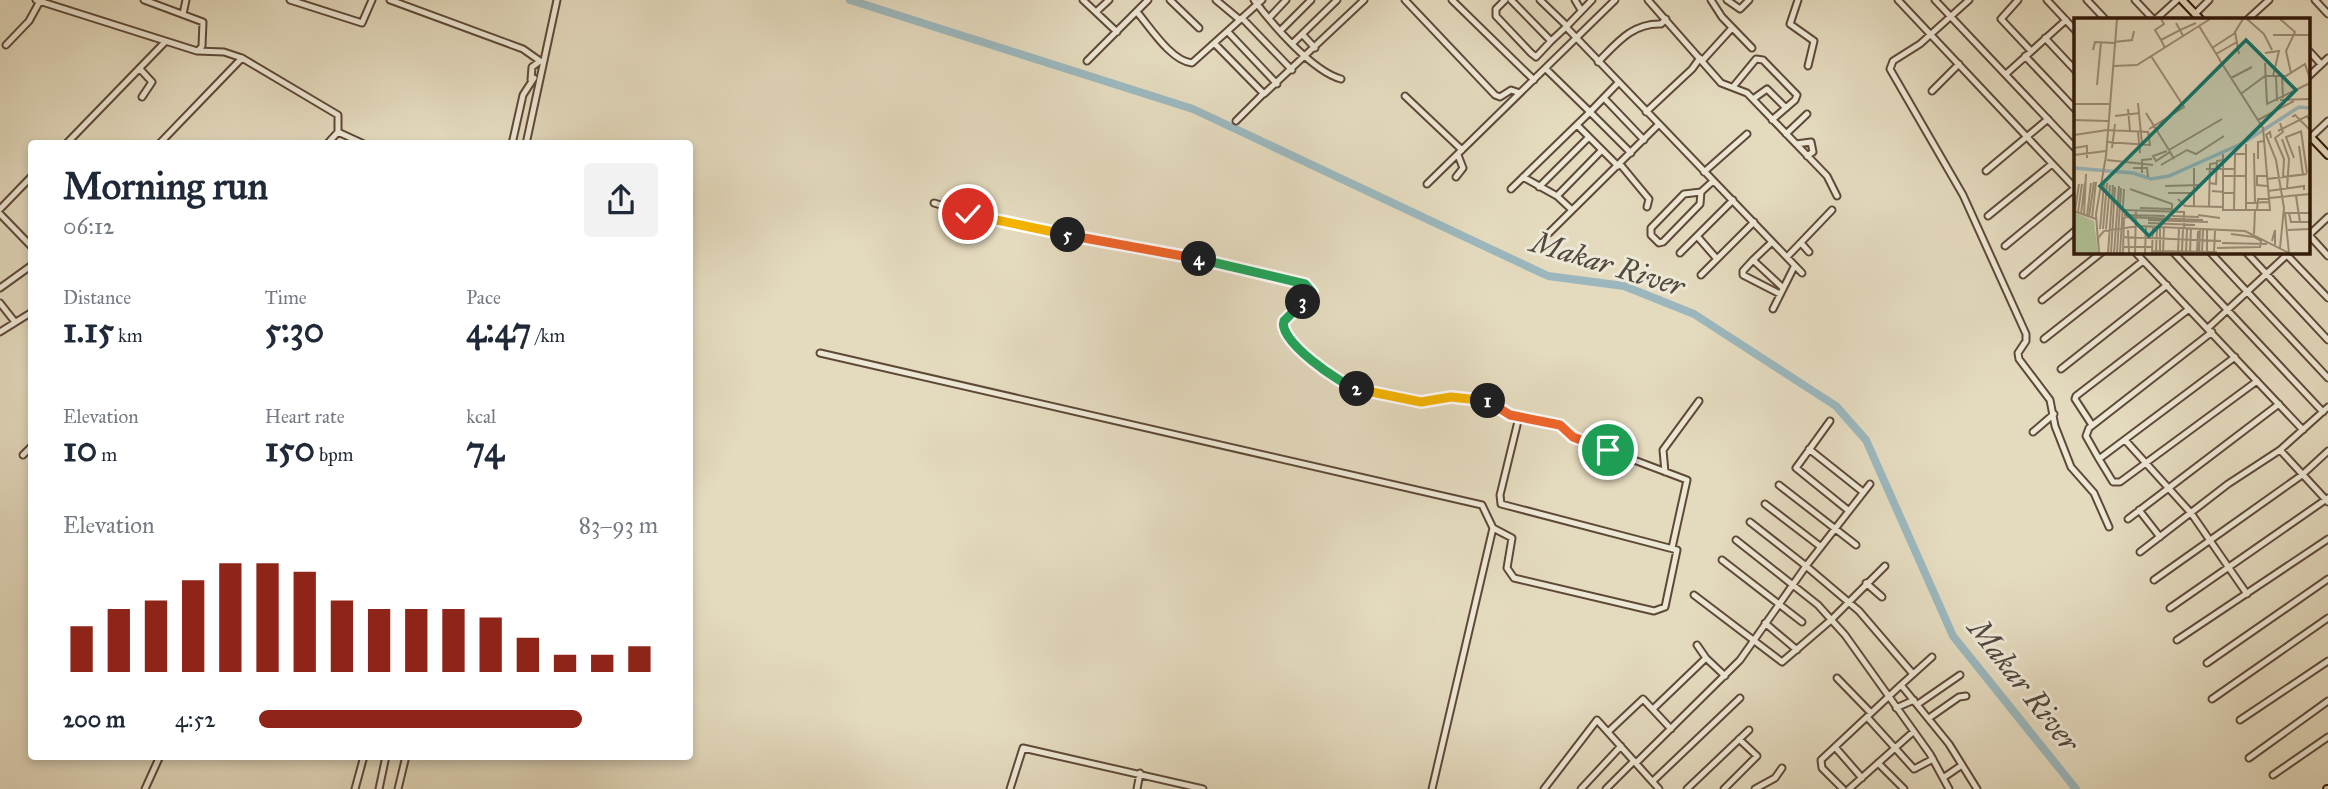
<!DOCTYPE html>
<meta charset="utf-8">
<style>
:root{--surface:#fff;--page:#f2f2f3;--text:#1f2937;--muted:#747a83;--accent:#8f2418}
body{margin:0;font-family:"IM FELL Great Primer",serif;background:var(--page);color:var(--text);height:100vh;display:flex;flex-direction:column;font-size:26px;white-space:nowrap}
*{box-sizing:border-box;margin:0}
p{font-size:23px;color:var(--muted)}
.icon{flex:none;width:38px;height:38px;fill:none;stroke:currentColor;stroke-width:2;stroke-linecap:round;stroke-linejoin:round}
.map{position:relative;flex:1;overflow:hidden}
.drawer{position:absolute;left:28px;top:140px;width:665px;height:620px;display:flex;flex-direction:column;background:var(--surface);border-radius:7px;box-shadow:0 4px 10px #0003}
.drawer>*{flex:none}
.pin{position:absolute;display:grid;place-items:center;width:60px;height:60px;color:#fff;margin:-30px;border:4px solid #fff;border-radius:50%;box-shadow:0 2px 7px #0007}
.km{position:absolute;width:35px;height:35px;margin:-18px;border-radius:50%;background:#222;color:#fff;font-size:19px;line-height:35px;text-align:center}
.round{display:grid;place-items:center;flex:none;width:74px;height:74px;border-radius:7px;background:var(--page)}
.head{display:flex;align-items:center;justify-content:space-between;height:119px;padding:0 35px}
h1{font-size:38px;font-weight:800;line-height:52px}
.stats{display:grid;grid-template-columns:repeat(3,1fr);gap:10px;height:119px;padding:7px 35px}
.stats div{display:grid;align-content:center}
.stats b{font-size:35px;font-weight:800}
.stats small{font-size:19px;font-weight:400}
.stats p{font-size:19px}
.chart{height:196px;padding:14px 35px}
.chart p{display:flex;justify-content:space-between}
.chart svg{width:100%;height:126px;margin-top:7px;stroke:var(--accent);stroke-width:6}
ul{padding:0 35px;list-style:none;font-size:23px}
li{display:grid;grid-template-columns:112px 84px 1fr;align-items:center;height:52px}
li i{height:18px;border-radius:9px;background:var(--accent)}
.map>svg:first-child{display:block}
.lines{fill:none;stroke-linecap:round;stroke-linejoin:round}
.river{stroke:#9bb7bd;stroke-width:8}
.minor-casing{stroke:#5e4937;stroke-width:9}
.major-casing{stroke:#31190a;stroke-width:10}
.minor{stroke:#ede7d5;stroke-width:5}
.major{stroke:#e4dabe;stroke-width:6}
.split-1-casing{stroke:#fff;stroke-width:14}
.split-2-casing{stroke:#fff;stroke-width:14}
.split-3-casing{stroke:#fff;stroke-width:14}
.split-4-casing{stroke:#fff;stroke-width:14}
.split-5-casing{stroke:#fff;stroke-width:14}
.split-6-casing{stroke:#fff;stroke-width:14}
.split-1{stroke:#f0652b;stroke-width:9}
.split-2{stroke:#f5b400;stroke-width:9}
.split-3{stroke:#22a559;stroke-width:9}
.split-4{stroke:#22a559;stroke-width:9}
.split-5{stroke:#f0652b;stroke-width:9}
.split-6{stroke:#f5b400;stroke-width:9}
.labels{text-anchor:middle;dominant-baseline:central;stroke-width:6;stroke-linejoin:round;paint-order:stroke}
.water-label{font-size:30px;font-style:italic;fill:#514840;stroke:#ede7d5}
.inset-river{fill:none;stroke:#9bb7bd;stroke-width:3.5}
.inset-road{fill:none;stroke:#9c8d76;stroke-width:2}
.view{fill:#0f766e;fill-opacity:0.15;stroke:#0f766e;stroke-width:3.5}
.inset-edge{fill:none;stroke:#31190a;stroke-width:3.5}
</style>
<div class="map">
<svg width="2328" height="789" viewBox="0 0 2328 789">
<rect width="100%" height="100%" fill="#e4dabe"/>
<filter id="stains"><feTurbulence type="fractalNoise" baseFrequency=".00286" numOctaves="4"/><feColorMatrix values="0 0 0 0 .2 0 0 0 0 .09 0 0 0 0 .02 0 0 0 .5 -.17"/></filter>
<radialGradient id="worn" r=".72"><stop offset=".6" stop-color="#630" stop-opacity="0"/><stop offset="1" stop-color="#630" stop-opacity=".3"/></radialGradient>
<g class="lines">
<!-- river -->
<path class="river" d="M850,0l343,109 355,167 76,10 70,28 142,92 30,34 87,196 123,153"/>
<defs>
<path id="minor" d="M36,0l161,51 27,1 18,6 96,57v17l-11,12
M144,0l59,22 -1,24 -4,5
M290,0l72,23 10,-23
M390,0l133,49 17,12 -8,6 -1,13
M1083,0l34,32
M1170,0l29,28
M1216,0l24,20
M1254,0c18,24 58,71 87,79
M1405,0l90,95 5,2 11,-7 9,3
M1452,0l82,80
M1505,0l-9,9v7l35,37 5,4 15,-16
M1511,0l40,41 15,-14 236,246
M1540,0l27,26
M1575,0l6,10
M1648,0l73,83 26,10 80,83 10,20
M1711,0l11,17 30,31
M1727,0l13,9 9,-9
M1798,0l-8,24 24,17 -6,25
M1898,0l178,189
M1935,0l141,149
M1969,0l-49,44 -27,17 -3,8 73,126 63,139v7l-8,12 1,6 31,41 5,26 16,41 23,26 15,34
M2018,0l-17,19 30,32
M2047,0l29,31
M2087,0l18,19
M2135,0l18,19
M2315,0l13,14
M1096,12l13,-12
M1137,12c13,15 34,49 55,51l70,-63
M183,14l3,-14
M2195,14l14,-14
M1270,17l16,-17
M1242,18l50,52
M2156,19l21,-19
M2248,19l21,-19
M1566,27l26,-27
M1281,30l30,-30
M1228,32l49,52
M1302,34l13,14
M2045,38l31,33
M1293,43l44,-43
M1215,44l49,50 100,-94
M6,45l23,-24 11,-20
M2309,51l12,13
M2025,56l51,54
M1087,61l61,-61
M1702,61l30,-33
M1598,62c19,-19 34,-39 63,-38l5,-5
M140,69l12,13 -10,15
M2006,74l60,-54
M2309,76l19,-18
M1618,83l-28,29 41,41
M1733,87l23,-28 7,1 34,35 -2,5 -23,20
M1932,91l27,-27
M1405,96l57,54
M1604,98l40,42
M1753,99l14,-10 19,19
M1646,112l46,-43 8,-11
M1236,121l27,-27
M1577,125l41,41
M338,132l26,12
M1786,134l21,-20
M2311,137l17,-16
M66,144l99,-102
M159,144l83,-86
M512,144l11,-49 11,-17
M526,144l31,-144
M1796,144l15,-2 2,10 -6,4
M1620,164l29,35 -2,8
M1986,171l62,-52
M1704,172l43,-38
M1456,177l7,-9 -5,-13
M1523,177l34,19 15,14
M1427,184l188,-184
M1539,187l49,-49
M1511,189l79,-77 -44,-43
M1701,192l-17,2 -33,34v7l8,8 4,-1 37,-38 1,-12 12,-11
M1557,196l43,-44
M934,203c61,19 125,32 188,44 61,12 124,17 183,37l7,8 -28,29 -1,7 18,24 47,34 73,16 30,-5 39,4 20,14 50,10 13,12 114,43 -15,68
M0,209l32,-33
M0,214l32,33
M1988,216l64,-52
M1549,233l109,-108
M2309,235l19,21
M2309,235l19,-18
M1697,236l20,23
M1772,242l-19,18 30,28
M1801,243l8,9
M2005,246l70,-58
M2135,252l168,178
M2173,252l150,160
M2210,252l118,126
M2246,252l82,88
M2284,252l44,46
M1680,253l53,-53
M1787,257l45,-47
M1753,260l-10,11v4l37,19
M1701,275l53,-53
M2023,275l53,-45
M0,288l32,-23
M2042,300l60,-48
M0,303l15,19
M1773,309l21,-42
M2208,328l82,-76
M0,332l32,-20
M2212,332l-123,96 -3,8 13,23 136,-102
M2044,339l99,-78
M820,353l662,152 11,23 -61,261
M2061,369l106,-84
M1830,421l-34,47 53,43
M2092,425l-17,-26 1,-3 113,-87
M2033,432l21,-18
M2125,440l66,73 56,81
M1809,449l54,43
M2280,450l48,52
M23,455l9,-9
M2099,459l14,23h7l137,-101
M1665,472l-2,-22 36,-49
M1870,484l-64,82 53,45 54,63
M1779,485l77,60
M1765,504l56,43
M2139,510l21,27
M2128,519l151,-115
M1493,528l19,10 -5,30 7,10 140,33 11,-4 12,-57 -176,-46 -1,-9 19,-78
M1736,540l82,65 27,30 85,119 19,35
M2140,552l88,-68 52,-34 48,-43
M1722,560l80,62
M2154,580l148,-105 26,-24
M1866,583l16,14
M1694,595l88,67 49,-42 54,-54
M2170,608l158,-110
M1765,623l32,27
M2177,640l151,-101
M1697,645l9,13
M2207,663l121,-84
M1837,678l34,35
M1901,685l31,-28
M2212,699l116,-81
M1918,704l42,-29
M1654,708l52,-50 19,18
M1896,708l18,-8
M1867,717l47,52 19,-10
M1929,718l30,-21 7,-1
M2240,720l88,-59
M1608,732l35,-33 28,30
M1835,747l27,31
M2249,758l79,-57
M1636,763l104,-103 66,-94 -56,-44
M1878,763l26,26
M2273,775l55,-38
M1943,778l19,-13
M1653,781l87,-83
M145,789l15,-33
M355,789l9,-33
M379,789l7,-33
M398,789l8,-33
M1010,789l13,-41 180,41
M1137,789l3,-16
M1544,789l53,-69 62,69
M1581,789l40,-43
M1606,789l28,-28
M1687,789l62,-59
M1724,789l33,-33 -18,-17
M1755,789l20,-11 7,-10
M1843,789l-21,-21 -1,-8 80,-75 48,59 28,45
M1849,789l64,-57"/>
<path id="major" d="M2182,0l18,19
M2309,135l19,20
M2327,789h1"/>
</defs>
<!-- minor casing -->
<use href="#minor" class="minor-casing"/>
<!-- major casing -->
<use href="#major" class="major-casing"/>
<!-- minor -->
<use href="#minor" class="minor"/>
<!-- major -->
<use href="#major" class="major"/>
</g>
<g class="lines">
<defs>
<path id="split-1" d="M1488,401l22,14 50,10 13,12 35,13"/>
<path id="split-2" d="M1357,389l64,13 30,-5 37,4"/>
<path id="split-3" d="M1303,302l-19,19c-7,19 56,63 73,68"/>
<path id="split-4" d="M1199,259l106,25 7,8 -9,10"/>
<path id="split-5" d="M1068,235l131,24"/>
<path id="split-6" d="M968,214l100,21"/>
</defs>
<!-- split-1 casing -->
<use href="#split-1" class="split-1-casing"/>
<!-- split-2 casing -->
<use href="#split-2" class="split-2-casing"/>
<!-- split-3 casing -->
<use href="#split-3" class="split-3-casing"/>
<!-- split-4 casing -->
<use href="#split-4" class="split-4-casing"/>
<!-- split-5 casing -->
<use href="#split-5" class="split-5-casing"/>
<!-- split-6 casing -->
<use href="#split-6" class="split-6-casing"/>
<!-- split-1 -->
<use href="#split-1" class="split-1"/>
<!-- split-2 -->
<use href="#split-2" class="split-2"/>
<!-- split-3 -->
<use href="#split-3" class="split-3"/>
<!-- split-4 -->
<use href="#split-4" class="split-4"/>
<!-- split-5 -->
<use href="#split-5" class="split-5"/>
<!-- split-6 -->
<use href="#split-6" class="split-6"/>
</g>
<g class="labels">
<!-- water labels -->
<g class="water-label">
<text transform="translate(1608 264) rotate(17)">Makar River</text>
<text transform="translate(2024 685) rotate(52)">Makar River</text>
</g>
</g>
<!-- overview -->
<g transform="translate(2074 18)">
<rect width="236" height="236" fill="#e4dabe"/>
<path d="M0,194l20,9 4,32h-24z" fill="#b0c094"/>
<path class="inset-river" d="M0,150l59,5 18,6 18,-3 74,-33 56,-36 11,1"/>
<path class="inset-road" d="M173,1l17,15 8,16M206,1l15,13 -9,19 5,22M102,5l4,7 16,-7M125,8l21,34M199,17h36M87,22l-6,-10 9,-6 -3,-5M40,24l18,-2 2,-9M91,30l-4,-8 19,-10 3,6M138,30l23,-15M19,32l2,-8 19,1M191,35l14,-2 -6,25h13l19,-12 5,15M142,36l21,-12M165,36l-4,-22 8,-13M77,38l33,51 -30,19 15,24 53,-31M145,41l44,69 7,82h-47v-56M191,45l2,41 43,-21M40,48l23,-1 73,-46M202,58l1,25M208,58l1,22M157,60l21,-11M23,67l4,-43M168,75l23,-17h8M206,82l30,-1M64,85l4,41M0,86h35M54,91l2,22M72,95l8,13 -5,3M41,98l25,-3M218,99l3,-2 15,15M0,102l34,1M184,102l36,-19M206,105l3,9 -8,6 9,21 -1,18M204,113l29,-15 3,5M227,113l6,42M64,114l2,21M0,117l33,-5M197,120l-1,-6 -4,3 10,25 8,48 -4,40M208,121l7,20 -2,30M32,124l44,3 -2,-13 -39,-2M235,125l1,25M225,128l4,29M0,130l13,-2v12M38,130l3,-24M93,133l-14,5 3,5 14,-9 4,7M180,135l1,50M0,137l32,-4M220,140l-8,-21 16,-6M184,141v-17l6,-1M33,142l46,5M87,147l26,-15 9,4 28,-18M59,150h14l1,9M132,151h29M68,155v-13l10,-1M150,158h22M193,158h-10v9l10,1M193,161l40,-5M136,165l6,1 1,-23 6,-1M91,168l36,-1M56,171l42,15v8M138,173l23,2M194,173l36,-5v4M94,175h26M222,178l4,26M195,180l41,-4M104,181l7,7 38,1M172,185l23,-1M120,188v-38M135,188l1,-42 6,-1M66,190l31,1M50,192l60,2v16M160,192l1,-56h11M172,192v-66M183,192l1,-11h11M0,193l22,8M1,193l4,-27M4,194l4,-28M209,195h27M211,195l4,40M215,195l2,9h19M7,196l4,-31M10,197l2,-41M50,197l41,1M124,197l22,3M13,198l4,-33M98,198l27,1M15,199l5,-35M50,199l79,3M18,200l4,-36M74,202l60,2M74,205l47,2M26,211l4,-45M29,211l4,-46M32,211l4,-44M54,212l1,23M214,212l22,-1M180,216l1,-24M49,219l98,4M198,223l3,-11v15M24,224l-2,-28 10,-58 11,-137M148,225l45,1M49,229h30M143,230l43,-1 1,-6 -7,-4 -23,-3M78,233l65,1M108,233l1,-23M123,234l1,-21M128,234l1,-22M133,234v-23M140,234l1,-21M25,235l-1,-15 6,-7 35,-5 106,5 44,22M34,235l5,-68M37,235l4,-66M40,235l5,-67M43,235l4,-65M46,235l4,-64M49,235l1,-36M61,235l1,-43M71,235l1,-27M78,235l1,-25M82,235l1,-26M86,235v-25M89,235l1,-26M104,235l1,-26M112,235l1,-25M116,235l1,-25M125,235l1,-25"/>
<path class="view" d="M172,22l50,50 -147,146 -49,-50z"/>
<rect width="236" height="236" class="inset-edge"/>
</g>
<rect width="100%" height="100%" filter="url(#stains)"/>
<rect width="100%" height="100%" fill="url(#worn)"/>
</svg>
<div class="pin" style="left:1608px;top:450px;background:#1e9e55"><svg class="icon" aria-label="arrive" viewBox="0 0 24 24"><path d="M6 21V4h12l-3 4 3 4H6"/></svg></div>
<div class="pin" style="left:968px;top:214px;background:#d93025"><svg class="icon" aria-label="check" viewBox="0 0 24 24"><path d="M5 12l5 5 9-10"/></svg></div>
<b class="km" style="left:1488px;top:401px">1</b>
<b class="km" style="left:1357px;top:389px">2</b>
<b class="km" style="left:1303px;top:302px">3</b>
<b class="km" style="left:1199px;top:259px">4</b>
<b class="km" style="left:1068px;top:235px">5</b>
<section class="drawer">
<div class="head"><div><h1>Morning run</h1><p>06:12</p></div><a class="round"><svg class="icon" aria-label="share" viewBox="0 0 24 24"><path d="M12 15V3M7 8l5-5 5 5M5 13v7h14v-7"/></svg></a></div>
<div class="stats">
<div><p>Distance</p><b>1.15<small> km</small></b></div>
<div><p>Time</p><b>5:30</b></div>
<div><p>Pace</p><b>4:47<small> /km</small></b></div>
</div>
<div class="stats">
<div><p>Elevation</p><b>10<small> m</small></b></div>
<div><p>Heart rate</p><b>150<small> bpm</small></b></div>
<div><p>kcal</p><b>74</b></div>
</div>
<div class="chart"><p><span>Elevation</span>83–93 m</p>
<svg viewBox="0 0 160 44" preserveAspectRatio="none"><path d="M5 44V28M15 44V22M25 44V19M35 44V12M45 44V6M55 44V6M65 44V9M75 44V19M85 44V22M95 44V22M105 44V22M115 44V25M125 44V32M135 44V38M145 44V38M155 44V35"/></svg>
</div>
<ul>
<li><b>200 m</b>4:52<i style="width:81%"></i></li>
</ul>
</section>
</div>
